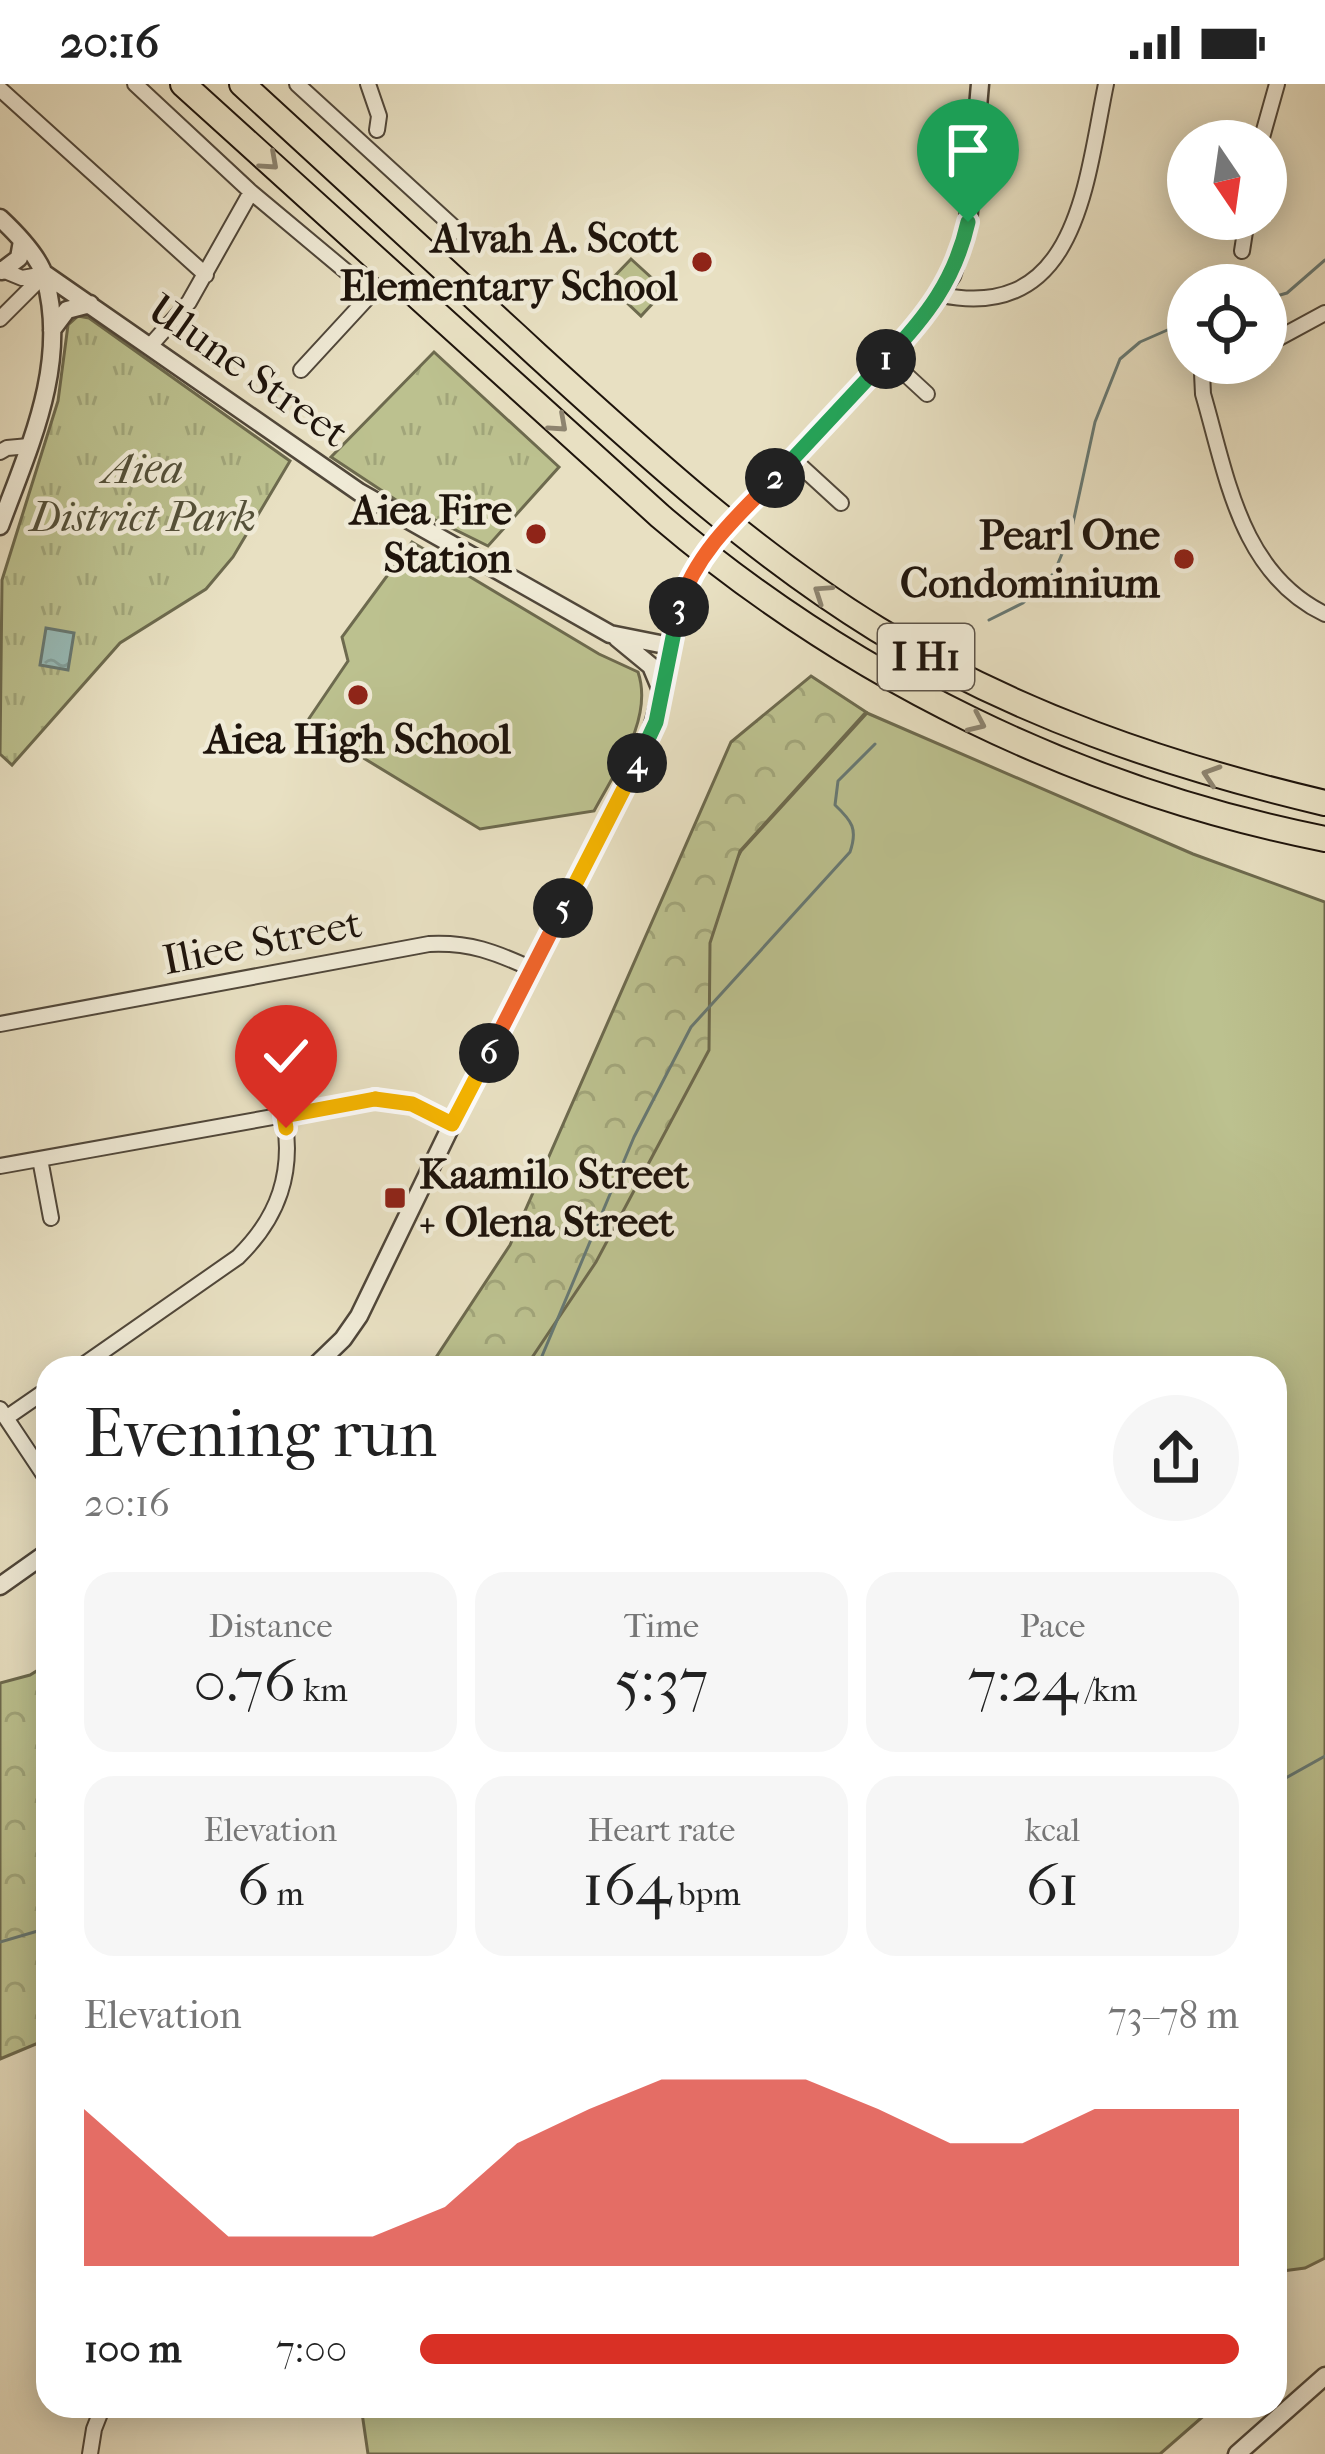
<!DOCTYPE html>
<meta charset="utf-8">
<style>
:root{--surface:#fff;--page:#f6f6f6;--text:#222;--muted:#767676;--accent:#d93025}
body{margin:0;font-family:"IM FELL French Canon",serif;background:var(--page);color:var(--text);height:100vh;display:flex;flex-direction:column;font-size:45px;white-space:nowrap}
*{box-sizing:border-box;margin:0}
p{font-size:39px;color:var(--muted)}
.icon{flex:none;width:66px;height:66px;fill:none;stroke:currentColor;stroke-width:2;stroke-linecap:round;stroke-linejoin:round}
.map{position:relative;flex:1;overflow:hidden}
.drawer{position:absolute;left:36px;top:1272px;width:1251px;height:1062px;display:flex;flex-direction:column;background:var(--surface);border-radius:36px;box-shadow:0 6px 30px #0003}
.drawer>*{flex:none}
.needle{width:78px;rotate:167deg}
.buttons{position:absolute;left:1167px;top:36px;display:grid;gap:24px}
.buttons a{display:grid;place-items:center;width:120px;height:120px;border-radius:50%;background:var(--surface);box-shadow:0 6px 30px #0003;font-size:60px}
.pin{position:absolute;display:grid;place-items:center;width:102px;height:102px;color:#fff;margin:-123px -51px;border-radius:50% 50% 50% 0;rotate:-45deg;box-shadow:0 0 12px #0007}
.pin .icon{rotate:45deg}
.km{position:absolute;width:60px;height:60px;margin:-30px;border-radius:50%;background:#222;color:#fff;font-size:33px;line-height:60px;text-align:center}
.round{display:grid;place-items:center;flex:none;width:126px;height:126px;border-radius:63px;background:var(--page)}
.summary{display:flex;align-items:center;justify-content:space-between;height:204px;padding:0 48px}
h1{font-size:66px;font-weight:600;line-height:90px}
.stats{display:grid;grid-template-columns:repeat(3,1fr);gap:18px;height:204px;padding:12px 48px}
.stats div{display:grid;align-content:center;border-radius:30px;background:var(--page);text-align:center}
.stats b{font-size:60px;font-weight:600}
.stats small{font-size:33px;font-weight:400}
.stats p{font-size:33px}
.chart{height:336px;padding:24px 48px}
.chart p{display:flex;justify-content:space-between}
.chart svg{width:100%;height:216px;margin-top:12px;fill:var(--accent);opacity:.7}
ul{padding:0 48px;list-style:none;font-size:39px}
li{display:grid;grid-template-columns:192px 144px 1fr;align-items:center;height:90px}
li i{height:30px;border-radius:15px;background:var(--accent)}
.status{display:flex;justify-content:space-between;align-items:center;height:84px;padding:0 60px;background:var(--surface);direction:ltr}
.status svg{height:33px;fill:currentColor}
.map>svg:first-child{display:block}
.green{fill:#bcc18f;stroke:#6d6a4e;stroke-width:3}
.forest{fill:url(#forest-crowns);stroke:#6d6a4e;stroke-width:3}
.park{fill:url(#park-tufts);stroke:#6d6a4e;stroke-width:3}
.water{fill:url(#water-ripples);stroke:#677974;stroke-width:3}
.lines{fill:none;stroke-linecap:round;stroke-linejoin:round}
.stream{stroke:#677974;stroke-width:3}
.minor-casing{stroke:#50473a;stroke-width:18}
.tertiary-casing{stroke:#50473a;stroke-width:21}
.motorway-casing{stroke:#1e140c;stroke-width:28}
.minor{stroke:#f0ebd7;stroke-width:14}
.tertiary{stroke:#f0ebd7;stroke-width:16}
.motorway{stroke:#e8e0c2;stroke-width:24}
.tertiary-bridge-casing{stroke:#50473a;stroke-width:21;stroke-linecap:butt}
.tertiary-bridge{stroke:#f0ebd7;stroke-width:16}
.oneway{stroke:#8d8470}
.split-1-casing{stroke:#fff;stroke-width:24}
.split-2-casing{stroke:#fff;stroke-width:24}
.split-3-casing{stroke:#fff;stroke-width:24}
.split-4-casing{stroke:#fff;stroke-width:24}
.split-5-casing{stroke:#fff;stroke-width:24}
.split-6-casing{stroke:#fff;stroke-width:24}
.split-7-casing{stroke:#fff;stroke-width:24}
.split-8-casing{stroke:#fff;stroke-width:24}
.split-1{stroke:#22a559;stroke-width:15}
.split-2{stroke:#22a559;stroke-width:15}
.split-3{stroke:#f0652b;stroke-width:15}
.split-4{stroke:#22a559;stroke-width:15}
.split-5{stroke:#f5b400;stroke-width:15}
.split-6{stroke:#f0652b;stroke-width:15}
.split-7{stroke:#f5b400;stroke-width:15}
.split-8{stroke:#f5b400;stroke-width:15}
.poi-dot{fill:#8f2418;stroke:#f0ebd7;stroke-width:4.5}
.labels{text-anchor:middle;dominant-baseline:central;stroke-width:9;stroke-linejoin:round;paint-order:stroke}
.shield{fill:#f0ebd7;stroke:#5d5449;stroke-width:3}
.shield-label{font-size:39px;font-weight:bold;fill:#1e140c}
.poi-label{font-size:42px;font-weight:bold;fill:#1e140c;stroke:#f0ebd7;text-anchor:end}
.street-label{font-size:42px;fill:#1e140c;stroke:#f0ebd7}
.park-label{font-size:42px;font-style:italic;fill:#55513a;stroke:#f0ebd7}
</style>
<div class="status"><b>20:16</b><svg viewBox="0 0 49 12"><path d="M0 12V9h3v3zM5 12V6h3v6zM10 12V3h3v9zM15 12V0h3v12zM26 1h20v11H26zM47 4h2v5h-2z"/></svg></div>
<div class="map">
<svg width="1325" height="2370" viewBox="0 0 1325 2370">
<defs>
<pattern id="forest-crowns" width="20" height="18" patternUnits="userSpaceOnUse" patternTransform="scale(3)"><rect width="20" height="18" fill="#bcc18f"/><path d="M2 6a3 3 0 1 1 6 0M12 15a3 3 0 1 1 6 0" fill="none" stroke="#a1a57a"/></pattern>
<pattern id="park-tufts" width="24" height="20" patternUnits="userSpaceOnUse" patternTransform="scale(3)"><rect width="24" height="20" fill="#bcc18f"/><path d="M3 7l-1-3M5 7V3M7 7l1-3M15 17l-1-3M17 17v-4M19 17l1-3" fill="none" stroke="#a1a57a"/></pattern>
<pattern id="water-ripples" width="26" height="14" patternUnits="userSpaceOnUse" patternTransform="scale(3)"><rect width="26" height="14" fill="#98bcb9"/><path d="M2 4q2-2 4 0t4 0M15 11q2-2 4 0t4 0" fill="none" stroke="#83a19e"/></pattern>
</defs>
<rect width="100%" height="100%" fill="#e8e0c2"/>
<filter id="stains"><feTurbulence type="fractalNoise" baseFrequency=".00167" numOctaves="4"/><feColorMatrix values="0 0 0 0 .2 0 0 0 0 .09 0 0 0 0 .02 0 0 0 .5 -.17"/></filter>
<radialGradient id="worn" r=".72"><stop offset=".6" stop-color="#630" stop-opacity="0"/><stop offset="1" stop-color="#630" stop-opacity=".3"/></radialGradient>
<!-- green -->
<path class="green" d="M631,175l34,31 -24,26 -34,-32z
M412,458l187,112 39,18c16,47 -23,99 -44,139l-114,18 -174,-106 42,-62 -6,-24z
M867,629l326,141 132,48v1356l-20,10 -30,4v-904h-807l273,-517z
M361,2322h854l-55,48h-792z"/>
<!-- forest -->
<path class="forest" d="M811,592l55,36 -126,139 -30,92 -1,107 -113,212 -71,106h-96l81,-123 221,-503z
M48,1580v375l-48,20v-376l30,-8z"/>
<!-- park -->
<path class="park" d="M78,232l11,2 201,143 -57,96 -27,32 -86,54 -108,122 -12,-11 2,-174 56,-179 10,-76z
M434,268l125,115 -71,79 -89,-44 -68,-45z"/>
<!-- water -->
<path class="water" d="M46,544l28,5 -6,37 -28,-5z"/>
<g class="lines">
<!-- stream -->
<path class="stream" d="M1266,215l21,-6 38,-33
M989,536l34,-17 31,-30 17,-41 24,-110 25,-63 20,-17 48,-21
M537,1284l97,-231 57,-110 159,-175c8,-23 2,-31 -15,-47l3,-24 37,-37
M1275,1700l50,-28
M0,1858l48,-14"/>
<defs>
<path id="minor" d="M135,0l116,108 121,101 -71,77
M297,0l162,148
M368,0l11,32 -2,14
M0,5l206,186
M1261,57l16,-57
M1242,167l5,-32
M0,185l22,9 23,-4
M941,211c137,28 145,-115 165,-211
M0,235l45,-45
M1266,261l59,-32
M150,262l39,-44 62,-110
M888,274l39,36
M1211,279l-9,10 1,21c24,82 37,179 122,220
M0,368l7,-4 22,-2
M793,375l48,44
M0,940l429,-80c41,-2 66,8 103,25
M40,1075l11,59
M0,1082l379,-68 34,6 39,20
M79,1284l159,-111c41,-40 56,-85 46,-141
M0,1325l48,72
M6,1334l42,-29
M90,2370l4,-25 9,-23"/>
<path id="tertiary" d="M0,134c16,15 40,39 45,60 24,86 -16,169 -45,248
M2,187l17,-13 3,-17
M45,190l314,218 251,142 60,12
M52,246l15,-20 23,-6
M754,415l164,-175 34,-49 16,-53 12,-138
M617,554l34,28 10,24
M313,1284l30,-29 16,-23 93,-192 191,-372c25,-57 24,-119 48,-175
M0,1502l48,-34
M1237,2370l88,-78"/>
<path id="motorway" d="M183,0l477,432c190,162 419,274 665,323
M242,0c98,90 197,180 295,271 109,99 215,197 340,274 138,85 291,137 448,174"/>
</defs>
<!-- minor casing -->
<use href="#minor" class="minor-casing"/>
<!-- tertiary casing -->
<use href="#tertiary" class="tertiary-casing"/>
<!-- motorway casing -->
<use href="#motorway" class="motorway-casing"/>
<!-- minor -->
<use href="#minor" class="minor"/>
<!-- tertiary -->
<use href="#tertiary" class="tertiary"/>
<!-- motorway -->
<use href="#motorway" class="motorway"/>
<defs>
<path id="tertiary-bridge" d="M691,493l24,-36 39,-42"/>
</defs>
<!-- tertiary-bridge casing -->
<use href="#tertiary-bridge" class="tertiary-bridge-casing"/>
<!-- tertiary-bridge -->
<use href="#tertiary-bridge" class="tertiary-bridge"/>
</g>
<!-- one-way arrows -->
<defs><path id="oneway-chevron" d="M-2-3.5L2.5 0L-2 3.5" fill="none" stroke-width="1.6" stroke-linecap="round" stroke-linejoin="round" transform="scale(3)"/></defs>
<g class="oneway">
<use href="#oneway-chevron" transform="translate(270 78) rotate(42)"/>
<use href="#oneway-chevron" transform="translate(559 340) rotate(42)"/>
<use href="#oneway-chevron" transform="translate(822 509) rotate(-146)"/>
<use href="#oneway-chevron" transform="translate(977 639) rotate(24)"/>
<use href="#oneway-chevron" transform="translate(1211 691) rotate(-162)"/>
</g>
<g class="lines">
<defs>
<path id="split-1" d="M886,275c40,-42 69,-79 82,-137"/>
<path id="split-2" d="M775,394l111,-119"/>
<path id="split-3" d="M679,523c16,-53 58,-91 96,-129"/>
<path id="split-4" d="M637,679l19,-41 23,-115"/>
<path id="split-5" d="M563,824l74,-145"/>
<path id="split-6" d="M489,969l74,-145"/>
<path id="split-7" d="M375,1015l37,5 40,20 37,-71"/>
<path id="split-8" d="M286,1044l-2,-12 91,-17"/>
</defs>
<!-- split-1 casing -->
<use href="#split-1" class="split-1-casing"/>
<!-- split-2 casing -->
<use href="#split-2" class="split-2-casing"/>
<!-- split-3 casing -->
<use href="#split-3" class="split-3-casing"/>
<!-- split-4 casing -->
<use href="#split-4" class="split-4-casing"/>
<!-- split-5 casing -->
<use href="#split-5" class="split-5-casing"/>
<!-- split-6 casing -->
<use href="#split-6" class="split-6-casing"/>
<!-- split-7 casing -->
<use href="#split-7" class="split-7-casing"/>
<!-- split-8 casing -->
<use href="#split-8" class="split-8-casing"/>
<!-- split-1 -->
<use href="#split-1" class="split-1"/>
<!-- split-2 -->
<use href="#split-2" class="split-2"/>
<!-- split-3 -->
<use href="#split-3" class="split-3"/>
<!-- split-4 -->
<use href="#split-4" class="split-4"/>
<!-- split-5 -->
<use href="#split-5" class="split-5"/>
<!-- split-6 -->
<use href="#split-6" class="split-6"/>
<!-- split-7 -->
<use href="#split-7" class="split-7"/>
<!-- split-8 -->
<use href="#split-8" class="split-8"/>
</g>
<!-- markers -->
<g class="poi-dot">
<circle cx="702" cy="178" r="12"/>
<circle cx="536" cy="450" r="12"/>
<circle cx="1184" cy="475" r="12"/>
<circle cx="358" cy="611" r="12"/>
<rect x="383" y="1102" width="24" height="24" rx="6"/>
</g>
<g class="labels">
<!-- shield labels -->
<rect class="shield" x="878" y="540" width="96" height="66" rx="9"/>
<g class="shield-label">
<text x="926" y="573">I H1</text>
</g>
<!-- poi labels -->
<g class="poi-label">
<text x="678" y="154">Alvah A. Scott<tspan x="678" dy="48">Elementary School</tspan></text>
<text x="512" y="426">Aiea Fire<tspan x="512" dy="48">Station</tspan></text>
<text x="1160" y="451">Pearl One<tspan x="1160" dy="48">Condominium</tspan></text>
<text x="358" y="655" text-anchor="middle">Aiea High School</text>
<text x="419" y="1090" text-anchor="start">Kaamilo Street<tspan x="419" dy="48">+ Olena Street</tspan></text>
</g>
<!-- street labels -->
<g class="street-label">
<text transform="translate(248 287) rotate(35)">Ulune Street</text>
<text transform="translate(262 858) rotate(-11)">Iliee Street</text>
</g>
<!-- park labels -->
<g class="park-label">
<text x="143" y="385">Aiea<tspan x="143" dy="48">District Park</tspan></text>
</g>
</g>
<rect width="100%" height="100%" filter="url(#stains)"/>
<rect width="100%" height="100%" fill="url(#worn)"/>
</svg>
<div class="buttons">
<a><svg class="needle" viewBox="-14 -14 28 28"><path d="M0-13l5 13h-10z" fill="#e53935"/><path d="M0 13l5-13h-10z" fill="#767676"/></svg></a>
<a><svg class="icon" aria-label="locate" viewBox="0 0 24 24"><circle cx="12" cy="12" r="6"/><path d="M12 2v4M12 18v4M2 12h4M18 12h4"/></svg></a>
</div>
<div class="pin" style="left:968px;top:138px;background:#1e9e55"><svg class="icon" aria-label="arrive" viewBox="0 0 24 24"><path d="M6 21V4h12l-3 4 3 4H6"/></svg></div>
<div class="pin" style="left:286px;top:1044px;background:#d93025"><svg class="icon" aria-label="check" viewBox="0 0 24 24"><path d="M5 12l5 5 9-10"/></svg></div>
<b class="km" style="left:886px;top:275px">1</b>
<b class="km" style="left:775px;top:394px">2</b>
<b class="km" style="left:679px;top:523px">3</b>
<b class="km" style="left:637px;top:679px">4</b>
<b class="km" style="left:563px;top:824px">5</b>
<b class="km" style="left:489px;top:969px">6</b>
<section class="drawer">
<div class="summary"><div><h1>Evening run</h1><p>20:16</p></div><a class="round"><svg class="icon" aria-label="share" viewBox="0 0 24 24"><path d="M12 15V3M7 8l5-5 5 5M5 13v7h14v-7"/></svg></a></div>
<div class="stats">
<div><p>Distance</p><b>0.76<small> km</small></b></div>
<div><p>Time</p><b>5:37</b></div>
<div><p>Pace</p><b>7:24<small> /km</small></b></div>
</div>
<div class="stats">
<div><p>Elevation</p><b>6<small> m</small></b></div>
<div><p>Heart rate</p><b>164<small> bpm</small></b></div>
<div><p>kcal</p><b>61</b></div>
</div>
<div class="chart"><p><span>Elevation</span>73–78 m</p>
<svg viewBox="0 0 160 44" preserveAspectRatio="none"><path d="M0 44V12L10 25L20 38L30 38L40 38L50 32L60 19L70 12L80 6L90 6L100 6L110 12L120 19L130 19L140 12L150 12L160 12V44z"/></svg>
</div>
<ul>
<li><b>100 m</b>7:00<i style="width:100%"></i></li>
</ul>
</section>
</div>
